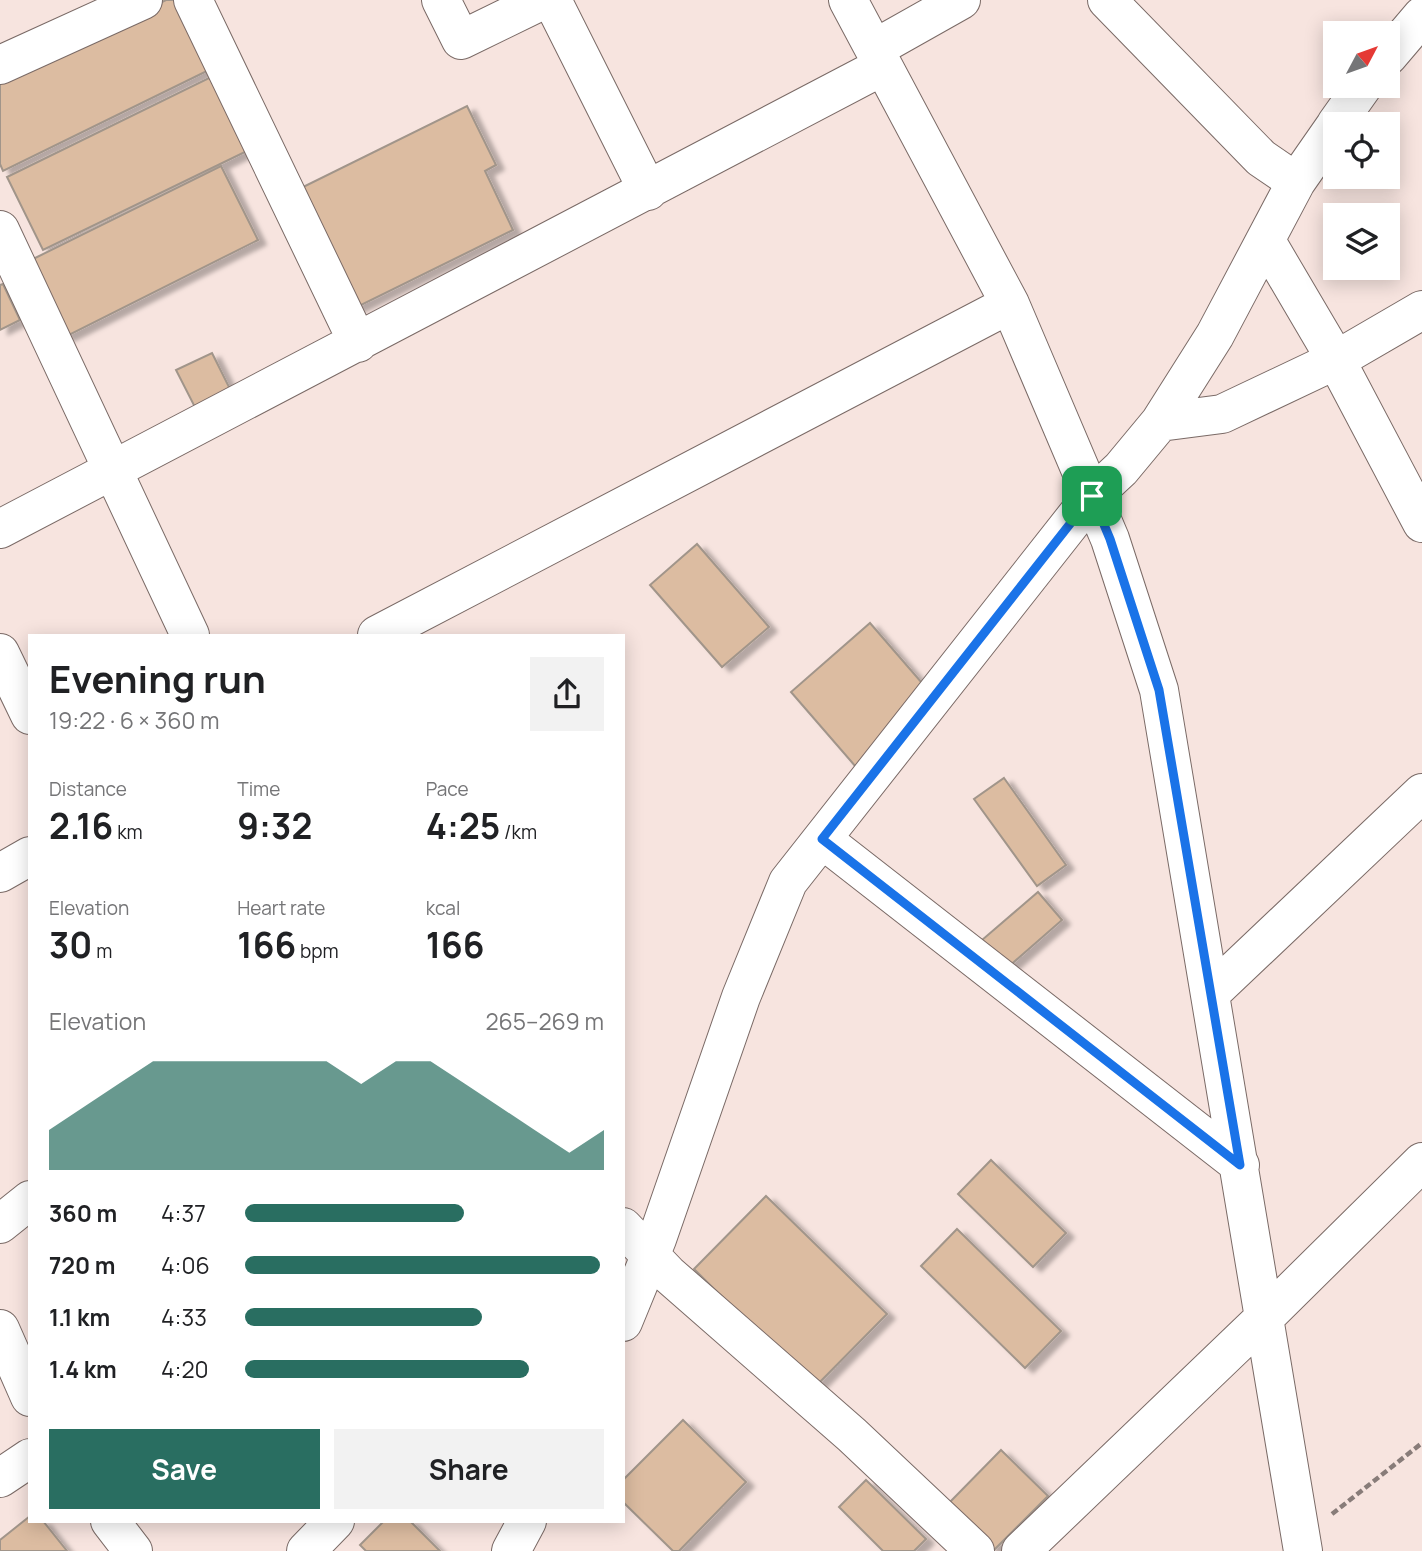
<!DOCTYPE html>
<meta charset="utf-8">
<style>
:root{--surface:#fff;--page:#f2f2f2;--text:#202124;--muted:#757577;--accent:#296e61}
body{margin:0;font-family:Manrope,sans-serif;background:var(--page);color:var(--text);height:100vh;display:flex;flex-direction:column;font-size:26px;white-space:nowrap}
*{box-sizing:border-box;margin:0}
p{font-size:23px;color:var(--muted)}
.icon{flex:none;width:38px;height:38px;fill:none;stroke:currentColor;stroke-width:2;stroke-linecap:round;stroke-linejoin:round}
.map{position:relative;flex:1;overflow:hidden}
.drawer{position:absolute;left:28px;top:634px;width:597px;height:889px;display:flex;flex-direction:column;background:var(--surface);border-radius:0px;box-shadow:0 4px 18px #0003}
.drawer>*{flex:none}
.needle{width:46px;rotate:49deg}
.controls{position:absolute;left:1323px;top:21px;display:grid;gap:14px}
.controls a{display:grid;place-items:center;width:77px;height:77px;border-radius:0px;background:var(--surface);box-shadow:0 4px 18px #0003;font-size:35px}
.pin{position:absolute;display:grid;place-items:center;width:60px;height:60px;color:#fff;margin:-30px;border-radius:14px;box-shadow:0 4px 10px #0006}
.round{display:grid;place-items:center;flex:none;width:74px;height:74px;border-radius:0px;background:var(--page)}
.summary{display:flex;align-items:center;justify-content:space-between;height:119px;padding:0 21px}
h1{font-size:38px;font-weight:700;line-height:52px}
.stats{display:grid;grid-template-columns:repeat(3,1fr);gap:10px;height:119px;padding:7px 21px}
.stats div{display:grid;align-content:center}
.stats b{font-size:35px;font-weight:700}
.stats small{font-size:19px;font-weight:400}
.stats p{font-size:19px}
.chart{height:196px;padding:14px 21px}
.chart p{display:flex;justify-content:space-between}
.chart svg{width:100%;height:126px;margin-top:7px;fill:var(--accent);opacity:.7}
.button{display:flex;gap:14px;margin-top:auto;padding:14px 21px}
.button a{flex:1;height:80px;border-radius:0px;background:var(--accent);color:#fff;font-size:28px;font-weight:700;line-height:80px;text-align:center}
.button a+a{background:var(--page);color:var(--text)}
ul{padding:0 21px;list-style:none;font-size:23px}
li{display:grid;grid-template-columns:112px 84px 1fr;align-items:center;height:52px}
li i{height:18px;border-radius:9px;background:var(--accent)}
.map>svg:first-child{display:block}
.building{fill:#dcbca1;stroke:#a1958a;stroke-width:2;filter:url(#shadow)}
.lines{fill:none;stroke-linecap:round;stroke-linejoin:round}
.minor-casing{stroke:#7a6a66;stroke-width:40}
.path{stroke:#887c79;stroke-width:4.5;stroke-dasharray:7 3.5;stroke-linecap:butt}
.minor{stroke:#fff;stroke-width:38}
.route-casing{stroke:#fff;stroke-width:14}
.route{stroke:#1a73e8;stroke-width:9}
</style>
<div class="map">
<svg width="1422" height="1551" viewBox="0 0 1422 1551">
<defs>
<filter id="shadow"><feDropShadow dx="8" dy="4.5" stdDeviation="2" flood-color="#0004"/></filter>
</defs>
<rect width="100%" height="100%" fill="#f7e4df"/>
<!-- building -->
<path class="building" d="M166,0h8l35,70 -206,101 -3,-7v-82z
M211,77l36,74 -204,99 -36,-73z
M467,106l29,59 -11,6 28,59 -158,78 -58,-118z
M221,166l37,74 -193,97 -38,-75z
M3,284l17,36 -20,10v-45z
M212,353l24,48 -35,18 -25,-49z
M697,544l72,83 -47,40 -72,-82z
M870,623l65,75 -79,69 -65,-75z
M1004,778l62,87 -29,21 -63,-87z
M1038,892l24,28 -55,48 -25,-28z
M991,1160l75,73 -33,34 -75,-73z
M766,1196l121,118 -73,74 -120,-119z
M957,1229l104,102 -36,37 -104,-102z
M683,1420l63,62 -67,69h-6l-50,-49v-22z
M1001,1450l47,46 -55,55 -46,-46z
M866,1480l60,59 -12,12h-31l-44,-44z
M30,1516v5h13l24,30h-67v-11z
M384,1521h26l30,30h-74l-6,-6z"/>
<g class="lines">
<defs>
<path id="minor" d="M193,0l165,343
M441,0l20,40 82,-40
M552,0l96,191
M848,0l162,304 100,235 49,151 144,861
M1107,0l154,158 35,24
M874,49l87,-49
M1388,56l34,-40
M0,65l143,-65
M1336,124l27,-38
M0,230l190,405
M1266,241l70,119 86,163
M1160,422l62,-8 114,-54 86,-50
M0,529l883,-463
M377,635l633,-331
M0,653l30,62
M822,839l418,326
M0,873l30,-17
M1211,993l211,-200
M0,1224l30,-24
M623,1227l45,47 184,161 123,116
M623,1322l34,-83 84,-242 47,-115 304,-386 29,-27 39,-47 55,-87 81,-153 39,-56
M0,1329l30,68
M0,1478l30,-20
M110,1521l23,30
M306,1551l29,-30
M511,1551l16,-30
M1021,1551l242,-232 159,-157"/>
</defs>
<!-- minor casing -->
<use href="#minor" class="minor-casing"/>
<!-- path -->
<path class="path" d="M1332,1514l90,-71"/>
<!-- minor -->
<use href="#minor" class="minor"/>
</g>
<g class="lines">
<defs>
<path id="route" d="M1092,496l18,43 49,151 81,475 -418,-326z"/>
</defs>
<!-- route casing -->
<use href="#route" class="route-casing"/>
<!-- route -->
<use href="#route" class="route"/>
</g>
</svg>
<div class="controls">
<a><svg class="needle" viewBox="-14 -14 28 28"><path d="M0-13l5 13h-10z" fill="#e53935"/><path d="M0 13l5-13h-10z" fill="#757577"/></svg></a>
<a><svg class="icon" aria-label="locate" viewBox="0 0 24 24"><circle cx="12" cy="12" r="6"/><path d="M12 2v4M12 18v4M2 12h4M18 12h4"/></svg></a>
<a><svg class="icon" aria-label="layers" viewBox="0 0 24 24"><path d="M12 4l9 5-9 5-9-5zM3 14l9 5 9-5"/></svg></a>
</div>
<div class="pin" style="left:1092px;top:496px;background:#1e9e55"><svg class="icon" aria-label="arrive" viewBox="0 0 24 24"><path d="M6 21V4h12l-3 4 3 4H6"/></svg></div>
<section class="drawer">
<div class="summary"><div><h1>Evening run</h1><p>19:22 · 6 × 360 m</p></div><a class="round"><svg class="icon" aria-label="share" viewBox="0 0 24 24"><path d="M12 15V3M7 8l5-5 5 5M5 13v7h14v-7"/></svg></a></div>
<div class="stats">
<div><p>Distance</p><b>2.16<small> km</small></b></div>
<div><p>Time</p><b>9:32</b></div>
<div><p>Pace</p><b>4:25<small> /km</small></b></div>
</div>
<div class="stats">
<div><p>Elevation</p><b>30<small> m</small></b></div>
<div><p>Heart rate</p><b>166<small> bpm</small></b></div>
<div><p>kcal</p><b>166</b></div>
</div>
<div class="chart"><p><span>Elevation</span>265–269 m</p>
<svg viewBox="0 0 160 44" preserveAspectRatio="none"><path d="M0 44V30L10 22L20 14L30 6L40 6L50 6L60 6L70 6L80 6L90 14L100 6L110 6L120 14L130 22L140 30L150 38L160 30V44z"/></svg>
</div>
<ul>
<li><b>360 m</b>4:37<i style="width:61%"></i></li>
<li><b>720 m</b>4:06<i style="width:99%"></i></li>
<li><b>1.1 km</b>4:33<i style="width:66%"></i></li>
<li><b>1.4 km</b>4:20<i style="width:79%"></i></li>
</ul>
<div class="button"><a>Save</a><a>Share</a></div>
</section>
</div>
